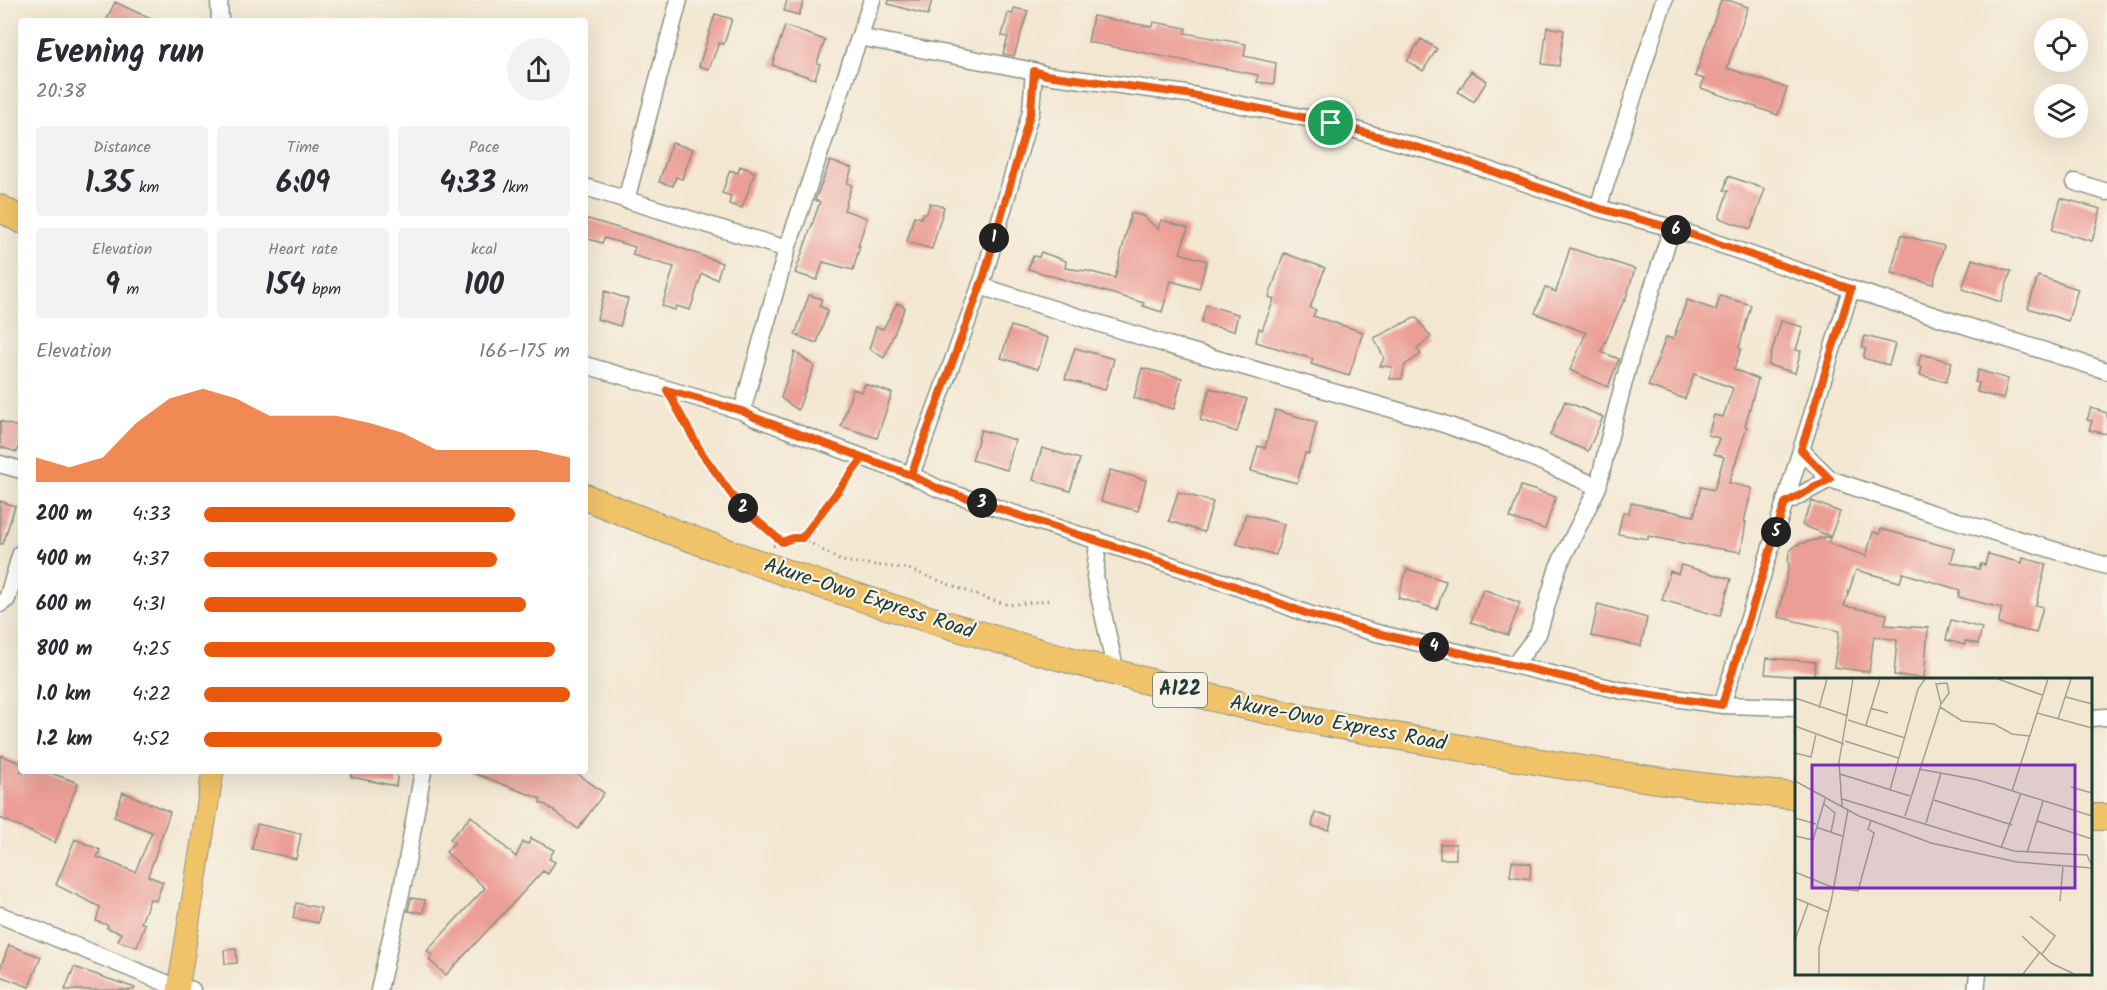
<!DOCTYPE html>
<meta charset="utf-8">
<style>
:root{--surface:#fff;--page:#f2f2f3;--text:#2b2b33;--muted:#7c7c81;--accent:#ea580c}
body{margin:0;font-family:Kalam,sans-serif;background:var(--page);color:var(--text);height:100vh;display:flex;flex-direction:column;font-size:22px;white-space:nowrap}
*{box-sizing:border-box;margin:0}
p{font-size:20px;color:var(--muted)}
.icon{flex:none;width:33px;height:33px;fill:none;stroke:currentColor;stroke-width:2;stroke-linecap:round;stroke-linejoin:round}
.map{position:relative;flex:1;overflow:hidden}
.details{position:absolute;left:18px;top:18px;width:570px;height:756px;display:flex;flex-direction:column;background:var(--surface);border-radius:6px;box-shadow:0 6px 24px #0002}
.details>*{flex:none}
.controls{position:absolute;left:2034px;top:18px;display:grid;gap:12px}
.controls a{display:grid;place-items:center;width:54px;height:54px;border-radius:50%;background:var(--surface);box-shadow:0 6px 24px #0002;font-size:30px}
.pin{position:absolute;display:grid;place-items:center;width:51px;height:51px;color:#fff;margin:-26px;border:3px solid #fff;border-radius:50%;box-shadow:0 2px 6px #0007}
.km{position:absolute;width:30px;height:30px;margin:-15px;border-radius:50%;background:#222;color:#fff;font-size:16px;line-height:30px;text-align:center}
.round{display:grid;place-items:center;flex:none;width:63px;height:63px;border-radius:32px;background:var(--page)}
.headline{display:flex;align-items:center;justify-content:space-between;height:102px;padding:0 18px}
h1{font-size:33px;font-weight:600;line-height:45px}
.metrics{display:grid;grid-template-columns:repeat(3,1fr);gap:9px;height:102px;padding:6px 18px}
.metrics div{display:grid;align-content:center;border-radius:6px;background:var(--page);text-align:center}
.metrics b{font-size:30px;font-weight:600}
.metrics small{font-size:16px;font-weight:400}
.metrics p{font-size:16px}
.chart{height:168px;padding:12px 18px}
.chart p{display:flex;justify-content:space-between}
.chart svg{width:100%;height:108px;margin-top:6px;fill:var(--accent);opacity:.7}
ul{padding:0 18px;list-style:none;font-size:20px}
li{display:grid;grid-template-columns:96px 72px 1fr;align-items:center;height:45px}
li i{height:15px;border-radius:8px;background:var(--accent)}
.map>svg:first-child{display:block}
.building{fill:#eb9e95}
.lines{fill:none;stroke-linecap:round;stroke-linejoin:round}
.minor-casing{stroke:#899282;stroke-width:19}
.major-casing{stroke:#899282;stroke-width:23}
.highway-casing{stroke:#899282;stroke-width:28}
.path{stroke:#899282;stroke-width:3;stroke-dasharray:1.5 4.5;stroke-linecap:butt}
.minor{stroke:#fff;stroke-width:16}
.major{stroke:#f1c369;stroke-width:21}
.highway{stroke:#f1c369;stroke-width:26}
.route-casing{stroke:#fff;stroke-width:12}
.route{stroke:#ea580c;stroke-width:8}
.labels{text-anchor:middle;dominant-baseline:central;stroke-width:4.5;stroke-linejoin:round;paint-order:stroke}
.shield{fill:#f7f3e8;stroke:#60746a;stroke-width:1.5}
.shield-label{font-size:20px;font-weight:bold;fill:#1f3d34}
.street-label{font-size:21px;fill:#1f3d34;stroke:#f7f3e8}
.inset-road{fill:none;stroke:#9ea392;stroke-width:1.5}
.view{fill:#7b2cbf;fill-opacity:0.15;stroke:#7b2cbf;stroke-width:3}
.inset-edge{fill:none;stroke:#1f3d34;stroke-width:3}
</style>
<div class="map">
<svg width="2107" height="990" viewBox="0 0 2107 990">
<rect width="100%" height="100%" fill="#f7f3e8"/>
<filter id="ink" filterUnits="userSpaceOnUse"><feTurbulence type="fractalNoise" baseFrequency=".0167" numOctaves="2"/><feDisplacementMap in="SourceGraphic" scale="12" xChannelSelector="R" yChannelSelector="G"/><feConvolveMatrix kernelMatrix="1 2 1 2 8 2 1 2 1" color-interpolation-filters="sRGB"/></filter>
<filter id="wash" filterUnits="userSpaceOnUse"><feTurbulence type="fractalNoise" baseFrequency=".008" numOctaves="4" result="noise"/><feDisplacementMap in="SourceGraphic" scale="24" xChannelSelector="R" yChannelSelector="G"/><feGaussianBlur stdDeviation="1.35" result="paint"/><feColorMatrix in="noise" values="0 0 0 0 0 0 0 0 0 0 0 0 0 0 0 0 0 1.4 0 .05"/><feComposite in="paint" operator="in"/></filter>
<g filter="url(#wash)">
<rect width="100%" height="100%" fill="#f3e7d1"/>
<g id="blocks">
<!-- building -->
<path class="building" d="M787,0h17l-5,15 -15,-4z
M889,0h43l-4,15 -40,-11z
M1721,0h7l20,7 -21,61 60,20 -9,27 -77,-27 3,-9 -9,-3z
M115,2l40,19h-49z
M1014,8l14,3 -14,45 -11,-2 5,-17 -6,-1 6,-23 5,1z
M715,14l17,5 -8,25 -5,-1 -10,26 -10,-3z
M1093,16l60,11 1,-5 32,6 -1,5 61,11 -2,12 32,7 -2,21 -17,-2 1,-7 -170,-33z
M785,26l40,14 -8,23 3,1 -5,15 -43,-14z
M1547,27l17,3 -5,36 -17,-2z
M1421,39l16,10 -14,22 -16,-10z
M1471,71l16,10 -13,21 -16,-10z
M672,143l21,6 -11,30 -6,-2 -3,9 -14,-4z
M830,161l22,7 -5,15 5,2 -8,25 23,8 -9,28h2l-7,24 -30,-8 -6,18 -22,-7 25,-71 -5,-2z
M740,166l15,6 -13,36 -13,-4 2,-8 -9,-3 8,-23 8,3z
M1728,176l37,13 -14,40 -32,-11 9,-27 -4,-1z
M2061,198l40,11 -9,32 -40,-11z
M930,203l14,4 -12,42 -25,-7 7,-26 7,2 2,-5h4z
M1131,213l12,3 15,13 3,-9 27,8 -8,25 27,8 -8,28 -28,-8 -9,31 -19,-6 1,-3 -116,-34 5,-13 6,1 2,-5 25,9 -1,7 22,3 28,7z
M585,218l79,24 58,21 -5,16 -15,-5 -12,36 -14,-4 -1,4 -13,-4 12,-39 -42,-12 3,-8 -31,-9 -2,5 -17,-5z
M1901,235l43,11 -11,38 -42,-11z
M1570,248l65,21 -10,32 -1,-1 -23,52 18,7 -11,28 -38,-17 16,-37 -51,-20 10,-26 11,5z
M1284,253l41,15 -15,40 6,2 -3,6 50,16 -14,44 -38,-12 2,-5 -57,-17 3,-14 3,2 12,-31 -5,-2z
M1972,259l39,12 -10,31 -39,-13z
M2038,276l40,13 -10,32 -40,-13z
M605,291l23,8 -8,27 -23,-7z
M809,295l13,4 -3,7 9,4 -11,33 -22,-8z
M1720,296l31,9 -12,43 2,1 -7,20 24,10 -13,47 2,1 -18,56 23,5 -8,34h2l-5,30 -54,-8 -39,-8v3l-30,-5 5,-22 6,1 2,-10 63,13 7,-29 13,3 10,-33 -10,-3 5,-16 -11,-3 6,-20 9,2 10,-29 -39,-14 -9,25 -37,-13 18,-49 7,2 14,-39 29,10z
M897,303l8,4 -21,51 -15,-9 7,-22 7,2z
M1206,305l32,9 -4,17 -33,-8z
M1416,317l15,20 -14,11 4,6 -16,11 -3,14h-12l2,-12 -12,-1 4,-8 -10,-20z
M1781,321l22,6 -7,23 5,1 -6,22 -27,-8z
M1011,326l37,12 -10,31 -37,-11z
M1865,336l30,8 -6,21 -26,-7 3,-9 -4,-1z
M1075,348l39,11 -9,31 -40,-11z
M795,352l19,14 -16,44 -17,-12z
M1921,354l31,8 -6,20 -26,-7 2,-8 -4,-1z
M1142,368l40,10 -8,31 -40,-11z
M1978,370l30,9 -5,20 -26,-7 2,-9 -4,-1z
M865,384l27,9 -15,45 -36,-12 12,-37 9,3z
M1210,388l37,11 -10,33 -37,-12z
M1565,401l38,16 -15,34 -38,-16z
M2091,408l16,5v21l-18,-4 3,-9 -5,-1z
M1275,410l42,12 -8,32 -4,-1 -8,30 -46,-12 7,-25 7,2z
M0,421l21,7v10l-4,14 -17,-5z
M981,430l34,10 -8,30 -35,-10z
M1042,448l38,11 -10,32 -37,-11z
M1110,470l36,10 -8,31 -37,-10z
M1521,486l35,11 -11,32 -35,-11z
M1178,492l35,10 -9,30 -35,-11z
M0,501l15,5 -12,38h-3z
M1812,501l28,11 -12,31 38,13 7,-24 7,2 1,-5 74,20 -4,13 28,7 2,-5 4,1 3,-11 34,9 1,-5 23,6 -10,41 7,2 -7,26 -38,-9 4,-16 -44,-11 2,-7 -57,-17 -3,9 -44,-12 -12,36 43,8 -2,11 43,3 -4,50 -30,-3 3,-35 -23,-4 -5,36 -35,-5 5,-36 -61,-14 11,-51 -1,-5 1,-9 7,-7 34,-9 -28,-11z
M1246,514l38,10 -8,31 -39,-11z
M1681,565l50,14 -11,37 -58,-16 8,-29 8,3z
M1407,569l39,12 -9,28 -39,-11z
M1483,589l37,14 -12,32 -37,-13z
M1598,604l49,14 -6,28 -50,-10z
M1951,620l31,8 -4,16 -13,-3v4l-19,-5z
M1767,658l48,4 -1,16 -49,-4z
M0,755l21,8v8h25l32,12 -23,60 -55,-25z
M351,771h47l-2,15 -45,-9z
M468,771h106l30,22 -26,36 -32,-24 -6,-2 1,-4z
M123,792l47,20 -22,64 15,6 -7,19 -6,-2 -9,24 4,1 -8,23 -19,-6 3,-8 -14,-5 1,-3 -12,-4 4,-14 -44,-22 19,-46 25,11 -3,7 38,15 17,-40 -38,-15z
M1315,813l17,4 -3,13 -17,-4z
M471,816l45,41 7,-15 5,2 3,-6 23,12 -5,9 6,3 -7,12 -5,-3 -97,104 -17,-15 4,-4 -6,-5 58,-63 -39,-36 8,-9 -4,-4z
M257,824l44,10 -5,25 -44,-10z
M1440,844h16v15h-16z
M1512,861l19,3 -1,15 -20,-3z
M411,898l14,2 -2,13 -15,-2z
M296,903l25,5 -3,15 -25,-5z
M9,945l32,12 -12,30 -29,-11v-7z
M236,949l1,14 -12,1 -1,-14z
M74,967l61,21 -1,2h-69z"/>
</g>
</g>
<g filter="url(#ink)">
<use href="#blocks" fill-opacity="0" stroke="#899282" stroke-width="1.5"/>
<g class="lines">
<defs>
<path id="minor" d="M219,0l1,21
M859,37l175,34 12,4 141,19 144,29 117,33 150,52 74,20 179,61 256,82
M2075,182l32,10
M585,187l202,62
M626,200l53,-200
M1598,208l66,-208
M980,286l188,59 273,78 70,25 87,39
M585,365l157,46 14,7 155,57 28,14 293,96 76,29 69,19 242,57 103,15 74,2
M742,411l45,-162 85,-249
M1801,450l29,29 101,34 176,53
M0,464l21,6
M911,475l73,-199 47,-165 3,-40
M1785,503l45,-24
M1098,540l-3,37 21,96
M0,604l7,-5 14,-46
M1515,664l23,-30 20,-67 40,-80 10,-44 23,-88 41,-127
M1722,705l129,-416
M2090,718l17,-1
M0,915l178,73 14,2
M379,990l23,-101 21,-118
M1976,990l2,-16"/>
<path id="major" d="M178,990l35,-219"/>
<path id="highway" d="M0,208l21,12
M585,497c155,64 315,116 477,161 80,22 161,44 244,61 39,8 78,15 117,22 124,23 248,44 373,55
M2090,817h17"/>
</defs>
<!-- minor casing -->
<use href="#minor" class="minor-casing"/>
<!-- major casing -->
<use href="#major" class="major-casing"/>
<!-- highway casing -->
<use href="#highway" class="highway-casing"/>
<!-- path -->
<path class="path" d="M676,408l25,44 38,53 43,37
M802,538l39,23 67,8 77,29 24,7 42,-5
M773,546l20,-8h9l52,-68"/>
<!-- minor -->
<use href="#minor" class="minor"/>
<!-- major -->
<use href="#major" class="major"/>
<!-- highway -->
<use href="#highway" class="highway"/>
</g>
</g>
<g class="lines" filter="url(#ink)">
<defs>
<path id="route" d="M1331,123l-144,-29 -141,-19 -12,-4 -3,40 -47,165 -73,199 -48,-17 -61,80h-9l-11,4 -43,-37 -38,-53 -34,-62 75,21 14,7 155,57 28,14 293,96 76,29 69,19 242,57 103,15 63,-202 45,-24 -29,-29 50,-161 -179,-61 -74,-20 -150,-52 -117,-33"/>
</defs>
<!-- route casing -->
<use href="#route" class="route-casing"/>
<!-- route -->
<use href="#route" class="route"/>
</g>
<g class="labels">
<!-- shield labels -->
<rect class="shield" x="1153" y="673" width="54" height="34" rx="4.5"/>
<g class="shield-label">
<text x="1180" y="690">A122</text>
</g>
<!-- street labels -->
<g class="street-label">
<text transform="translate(869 599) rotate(18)">Akure-Owo Express Road</text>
<text transform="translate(1338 724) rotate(11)">Akure-Owo Express Road</text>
</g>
</g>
<!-- overview -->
<g transform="translate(1795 678)">
<rect width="297" height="297" fill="#f3e7d1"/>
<path class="inset-road" d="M203,1l44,16M152,5l2,10 -8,11 -5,-20zM271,19l26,7M0,20l53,18M145,29l22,14 32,3 18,10 17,2M24,30l8,-29M75,30l18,5M242,35l55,15M263,41l13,-40M53,42l57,18M71,47l14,-46M0,48l49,18M50,63l53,17M0,75l16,4 5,-23M124,91l59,11 114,36M45,96l70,22M0,103l64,35 72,27 86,19 75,6M276,109l21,6M95,112l28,-101 7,-10M217,113l36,-112M47,121l172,52 73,4 5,11M139,122l78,25M29,126l11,9 -4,19M47,128l-3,-44 14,-83M110,138l36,-112M0,140l21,6M242,143l55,18M131,145l15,-50M21,149l26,9M0,158l18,4 12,-41M206,170l20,-55M232,175l16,-52M0,194l39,16 24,3 16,-58 -6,-4 3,-8M0,220l34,14M265,223l3,-34M235,238l25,20 -13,18M227,258l29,27 23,11M0,262l13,-36M24,296v-26l12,-46 17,-92M228,296l17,-22"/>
<path class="view" d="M17,87h263v123h-263z"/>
<rect width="297" height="297" class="inset-edge"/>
</g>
</svg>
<div class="controls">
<a><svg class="icon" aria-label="locate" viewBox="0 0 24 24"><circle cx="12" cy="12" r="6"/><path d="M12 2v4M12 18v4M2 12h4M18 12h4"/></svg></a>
<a><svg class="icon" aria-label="layers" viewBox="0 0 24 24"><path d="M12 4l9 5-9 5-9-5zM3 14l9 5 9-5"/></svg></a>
</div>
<div class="pin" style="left:1331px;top:123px;background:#1e9e55"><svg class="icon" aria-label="arrive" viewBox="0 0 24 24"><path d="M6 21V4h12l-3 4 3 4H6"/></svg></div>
<b class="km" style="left:994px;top:238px">1</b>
<b class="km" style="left:743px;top:508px">2</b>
<b class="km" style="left:982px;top:503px">3</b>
<b class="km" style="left:1434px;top:647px">4</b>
<b class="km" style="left:1776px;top:532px">5</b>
<b class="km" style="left:1676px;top:230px">6</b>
<section class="details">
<div class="headline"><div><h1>Evening run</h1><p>20:38</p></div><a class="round"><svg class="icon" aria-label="share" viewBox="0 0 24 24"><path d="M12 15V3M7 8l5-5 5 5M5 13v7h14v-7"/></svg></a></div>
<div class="metrics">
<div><p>Distance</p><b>1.35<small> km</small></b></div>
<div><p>Time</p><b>6:09</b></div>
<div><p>Pace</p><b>4:33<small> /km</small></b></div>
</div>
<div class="metrics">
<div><p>Elevation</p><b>9<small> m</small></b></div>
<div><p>Heart rate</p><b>154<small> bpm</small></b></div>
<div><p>kcal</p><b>100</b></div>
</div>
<div class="chart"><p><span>Elevation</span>166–175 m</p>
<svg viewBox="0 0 160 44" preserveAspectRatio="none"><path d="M0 44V34L10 38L20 34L30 20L40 10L50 6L60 10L70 17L80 17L90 17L100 20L110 24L120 31L130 31L140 31L150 31L160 34V44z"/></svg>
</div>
<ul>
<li><b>200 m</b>4:33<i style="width:85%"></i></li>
<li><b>400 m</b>4:37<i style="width:80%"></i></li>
<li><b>600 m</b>4:31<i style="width:88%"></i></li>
<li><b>800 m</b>4:25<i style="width:96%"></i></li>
<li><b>1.0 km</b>4:22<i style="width:100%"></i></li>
<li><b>1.2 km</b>4:52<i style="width:65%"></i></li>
</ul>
</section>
</div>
